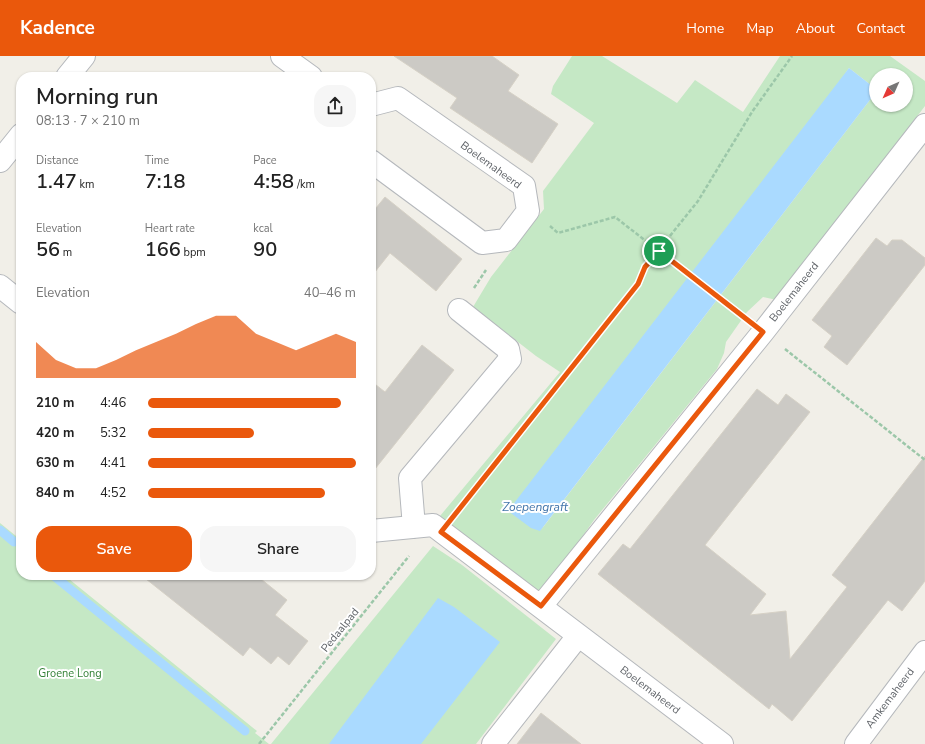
<!DOCTYPE html>
<meta charset="utf-8">
<style>
:root{--surface:#fff;--page:#f6f6f6;--text:#222;--muted:#767676;--accent:#ea580c}
body{margin:0;font-family:"Nunito Sans",sans-serif;background:var(--page);color:var(--text);height:100vh;display:flex;flex-direction:column;font-size:15px;white-space:nowrap}
*{box-sizing:border-box;margin:0}
p{font-size:13px;color:var(--muted)}
.icon{flex:none;width:22px;height:22px;fill:none;stroke:currentColor;stroke-width:2;stroke-linecap:round;stroke-linejoin:round}
.map{position:relative;flex:1;overflow:hidden}
.panel{position:absolute;left:16px;top:16px;width:360px;height:508px;display:flex;flex-direction:column;background:var(--surface);border-radius:16px;box-shadow:0 1px 3px #0004}
.panel>*{flex:none}
.needle{width:26px;rotate:225deg}
.buttons{position:absolute;left:869px;top:12px;display:grid;gap:8px}
.buttons a{display:grid;place-items:center;width:44px;height:44px;border-radius:50%;background:var(--surface);box-shadow:0 1px 3px #0004;font-size:20px}
.pin{position:absolute;display:grid;place-items:center;width:34px;height:34px;color:#fff;margin:-17px;border:2px solid #fff;border-radius:50%;box-shadow:0 1px 4px #0007}
.round{display:grid;place-items:center;flex:none;width:42px;height:42px;border-radius:16px;background:var(--page)}
.summary{display:flex;align-items:center;justify-content:space-between;height:68px;padding:0 20px}
h1{font-size:22px;font-weight:600;line-height:30px}
.stats{display:grid;grid-template-columns:repeat(3,1fr);gap:6px;height:68px;padding:4px 20px}
.stats div{display:grid;align-content:center}
.stats b{font-size:20px;font-weight:600}
.stats small{font-size:11px;font-weight:400}
.stats p{font-size:11px}
.chart{height:112px;padding:8px 20px}
.chart p{display:flex;justify-content:space-between}
.chart svg{width:100%;height:72px;margin-top:4px;fill:var(--accent);opacity:.7}
.primary-button{display:flex;gap:8px;margin-top:auto;padding:8px 20px}
.primary-button a{flex:1;height:46px;border-radius:16px;background:var(--accent);color:#fff;font-size:16px;font-weight:600;line-height:46px;text-align:center}
.primary-button a+a{background:var(--page);color:var(--text)}
ul{padding:0 20px;list-style:none;font-size:13px}
li{display:grid;grid-template-columns:64px 48px 1fr;align-items:center;height:30px}
li i{height:10px;border-radius:5px;background:var(--accent)}
header{display:flex;align-items:center;gap:24px;box-sizing:border-box;height:56px;padding:0 20px;background:var(--accent);color:#fff}
header strong{font-size:19px}
nav{display:flex;gap:22px;margin-inline-start:auto;font-size:14px}
.map>svg:first-child{display:block}
.green{fill:#c5e8c5;fill-rule:evenodd}
.water{fill:#aadaff}
.lines{fill:none;stroke-linecap:round;stroke-linejoin:round}
.stream{stroke:#aadaff;stroke-width:9}
.building{fill:#cccac5;stroke:#d6d1c6}
.minor-casing{stroke:#b5b8bc;stroke-width:24}
.tertiary-casing{stroke:#b5b8bc;stroke-width:24}
.path{stroke:#9cc7a9;stroke-width:2.5;stroke-dasharray:4 2;stroke-linecap:butt}
.minor{stroke:#fff;stroke-width:22}
.tertiary{stroke:#fff;stroke-width:22}
.route-casing{stroke:#fff;stroke-width:8}
.route{stroke:#ea580c;stroke-width:5}
.labels{text-anchor:middle;dominant-baseline:central;stroke-width:4;stroke-linejoin:round;paint-order:stroke}
.street-label{font-size:11px;fill:#5f6368;stroke:#fff}
.park-label{font-size:11px;fill:#348238;stroke:#fff}
.water-label{font-size:12px;font-style:italic;fill:#4174aa;stroke:#fff}
</style>
<header>
<strong>Kadence</strong>
<nav><a>Home</a><a>Map</a><a>About</a><a>Contact</a></nav>
</header>
<div class="map">
<svg width="925" height="688" viewBox="0 0 925 688">
<rect width="100%" height="100%" fill="#f1efe8"/>
<!-- green -->
<path class="green" d="M572,0h30l75,47 18,-23 48,32 37,-56h110l35,25v25l-148,194 -14,-3 -16,15 -21,30 -2,11 -7,16 -123,151 -39,55 -18,18 -97,-77 120,-144 -24,-16 -63,-49 18,-30 53,-68 -1,-18 51,-68 -43,-29 2,-8zM849,12l27,21v-14h30v30h-30v-13l-335,438z
M0,467l21,17v35h43l193,156 -2,2 14,11h-269z
M433,490l29,19 94,74 -80,105h-205z"/>
<!-- water -->
<path class="water" d="M849,12l27,21v3l-336,439 -9,-3 -23,-17z
M438,542l16,9 46,35 -79,102h-92z"/>
<g class="lines">
<!-- stream -->
<path class="stream" d="M0,474l14,12
M54,520l191,155"/>
</g>
<!-- building -->
<path class="building" d="M394,0h98l27,19 -11,16 50,33 -26,39 -82,-55 7,-10z
M385,141l77,62 -26,32 -46,-38 -19,24v-63z
M876,182l11,8 5,-6h10l23,18v7l-78,100 -23,-18 8,-11 -20,-16z
M422,289l32,25 -83,104v-93l14,11z
M757,333l21,16 8,-11 24,18 -105,133 61,49 -16,21 36,-4 4,48 57,-72 -15,-12 93,-119v125l-23,30 -14,-11 -96,121 -20,-17 -3,5 -171,-135 25,-30 7,5z
M141,519h115l31,25 -12,15 33,26 -19,24 -11,-9 -7,8 -21,-17 -7,9z
M541,657l40,31h-64z"/>
<g class="lines">
<defs>
<path id="minor" d="M282,0l29,21
M67,21l17,-21
M371,49l27,-7 126,88 4,25 -22,29 -24,3 -111,-82
M0,105l21,-26
M0,230l21,17
M414,471l-4,-49 100,-119 -2,-10 -49,-39
M371,475l62,-6 289,219
M541,550l222,-274 162,-207
M493,688l85,-108"/>
<path id="tertiary" d="M856,688l69,-92"/>
</defs>
<!-- minor casing -->
<use href="#minor" class="minor-casing"/>
<!-- tertiary casing -->
<use href="#tertiary" class="tertiary-casing"/>
<!-- path -->
<path class="path" d="M550,170l8,7 57,-16 126,98
M474,232l12,-18
M785,293l140,111
M458,455l180,-227 7,-17 53,-66 54,-89 40,-56
M259,688l150,-188"/>
<!-- minor -->
<use href="#minor" class="minor"/>
<!-- tertiary -->
<use href="#tertiary" class="tertiary"/>
</g>
<g class="lines">
<defs>
<path id="route" d="M659,195l104,81 -222,274 -100,-74 197,-248 7,-17z"/>
</defs>
<!-- route casing -->
<use href="#route" class="route-casing"/>
<!-- route -->
<use href="#route" class="route"/>
</g>
<g class="labels">
<!-- street labels -->
<g class="street-label">
<text transform="translate(491 109) rotate(36)">Boelemaheerd</text>
<text transform="translate(794 236) rotate(-52)">Boelemaheerd</text>
<text transform="translate(340 574) rotate(-51)">Pedaalpad</text>
<text transform="translate(650 634) rotate(37)">Boelemaheerd</text>
<text transform="translate(890 642) rotate(-53)">Amkemaheerd</text>
</g>
<!-- park labels -->
<g class="park-label">
<text x="70" y="617">Groene Long</text>
</g>
<!-- water labels -->
<g class="water-label">
<text x="535" y="451">Zoepengraft</text>
</g>
</g>
</svg>
<div class="buttons">
<a><svg class="needle" viewBox="-14 -14 28 28"><path d="M0-13l5 13h-10z" fill="#e53935"/><path d="M0 13l5-13h-10z" fill="#767676"/></svg></a>
</div>
<div class="pin" style="left:659px;top:195px;background:#1e9e55"><svg class="icon" aria-label="arrive" viewBox="0 0 24 24"><path d="M6 21V4h12l-3 4 3 4H6"/></svg></div>
<section class="panel">
<div class="summary"><div><h1>Morning run</h1><p>08:13 · 7 × 210 m</p></div><a class="round"><svg class="icon" aria-label="share" viewBox="0 0 24 24"><path d="M12 15V3M7 8l5-5 5 5M5 13v7h14v-7"/></svg></a></div>
<div class="stats">
<div><p>Distance</p><b>1.47<small> km</small></b></div>
<div><p>Time</p><b>7:18</b></div>
<div><p>Pace</p><b>4:58<small> /km</small></b></div>
</div>
<div class="stats">
<div><p>Elevation</p><b>56<small> m</small></b></div>
<div><p>Heart rate</p><b>166<small> bpm</small></b></div>
<div><p>kcal</p><b>90</b></div>
</div>
<div class="chart"><p><span>Elevation</span>40–46 m</p>
<svg viewBox="0 0 160 44" preserveAspectRatio="none"><path d="M0 44V22L10 33L20 38L30 38L40 33L50 27L60 22L70 17L80 11L90 6L100 6L110 17L120 22L130 27L140 22L150 17L160 22V44z"/></svg>
</div>
<ul>
<li><b>210 m</b>4:46<i style="width:93%"></i></li>
<li><b>420 m</b>5:32<i style="width:51%"></i></li>
<li><b>630 m</b>4:41<i style="width:100%"></i></li>
<li><b>840 m</b>4:52<i style="width:85%"></i></li>
</ul>
<div class="primary-button"><a>Save</a><a>Share</a></div>
</section>
</div>
